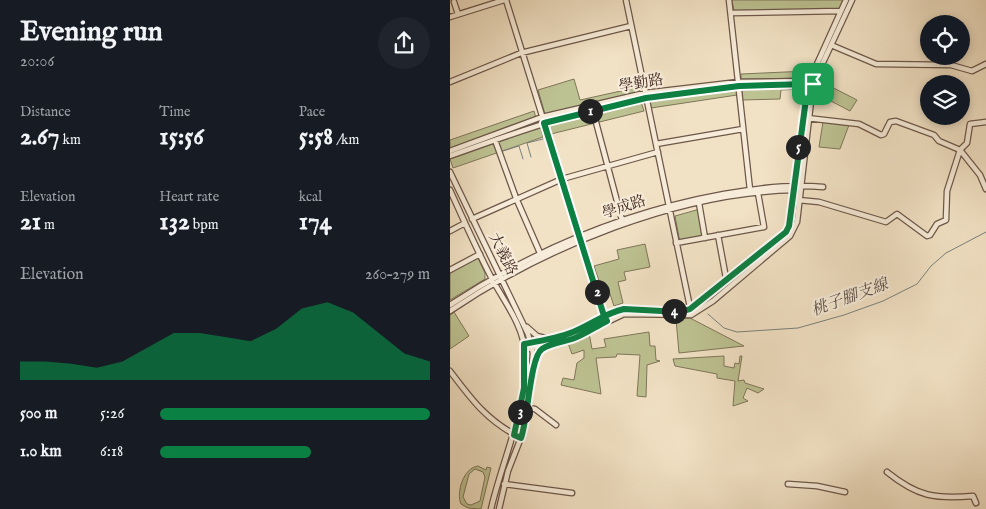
<!DOCTYPE html>
<meta charset="utf-8">
<style>
:root{--surface:#171b24;--page:#20242c;--text:#f1f3f6;--muted:#9ea1a6;--accent:#0b8043}
body{margin:0;font-family:"IM FELL English","Noto Serif TC",serif;background:var(--page);color:var(--text);height:100vh;display:flex;flex-direction:column;font-size:19px;white-space:nowrap}
*{box-sizing:border-box;margin:0}
p{font-size:16px;color:var(--muted)}
.icon{flex:none;width:28px;height:28px;fill:none;stroke:currentColor;stroke-width:2;stroke-linecap:round;stroke-linejoin:round}
.map{position:relative;flex:1;overflow:hidden}
.drawer{display:flex;flex-direction:column;background:var(--surface);width:450px}
.drawer>*{flex:none}
.buttons{position:absolute;left:470px;top:15px;display:grid;gap:10px}
.buttons a{display:grid;place-items:center;width:50px;height:50px;border-radius:50%;background:var(--surface);box-shadow:0 2px 8px #0003;font-size:25px}
.pin{position:absolute;display:grid;place-items:center;width:42px;height:42px;color:#fff;margin:-21px;border-radius:10px;box-shadow:0 2px 8px #0006}
.km{position:absolute;width:25px;height:25px;margin:-12px;border-radius:50%;background:#222;color:#fff;font-size:14px;line-height:25px;text-align:center}
.round{display:grid;place-items:center;flex:none;width:52px;height:52px;border-radius:26px;background:var(--page)}
.head{display:flex;align-items:center;justify-content:space-between;height:85px;padding:0 20px}
h1{font-size:28px;font-weight:700;line-height:38px}
.metrics{display:grid;grid-template-columns:repeat(3,1fr);gap:8px;height:85px;padding:5px 20px}
.metrics div{display:grid;align-content:center}
.metrics b{font-size:25px;font-weight:700}
.metrics small{font-size:14px;font-weight:400}
.metrics p{font-size:14px}
.chart{height:140px;padding:10px 20px}
.chart p{display:flex;justify-content:space-between}
.chart svg{width:100%;height:90px;margin-top:5px;fill:var(--accent);opacity:.7}
ul{padding:0 20px;list-style:none;font-size:16px}
li{display:grid;grid-template-columns:80px 60px 1fr;align-items:center;height:38px}
li i{height:12px;border-radius:6px;background:var(--accent)}
main{display:flex;flex:1;min-height:0}
.map>svg:first-child{display:block}
.green{fill:#bdc292;stroke:#7f765a;fill-rule:evenodd}
.lines{fill:none;stroke-linecap:round;stroke-linejoin:round}
.stream{stroke:#78817f;stroke-width:1}
.minor-casing{stroke:#6d574a;stroke-width:7}
.minor{stroke:#f7ecd9;stroke-width:4.5}
.route-casing{stroke:#fff;stroke-width:10}
.route{stroke:#0b8043;stroke-width:6}
.labels{text-anchor:middle;dominant-baseline:central;stroke-width:4.5;stroke-linejoin:round;paint-order:stroke}
.street-label{font-size:15px;fill:#412921;stroke:#f7ecd9}
.water-label{font-size:16px;font-style:italic;fill:#584e48;stroke:#f7ecd9}
</style>
<main>
<section class="drawer">
<div class="head"><div><h1>Evening run</h1><p>20:06</p></div><a class="round"><svg class="icon" aria-label="share" viewBox="0 0 24 24"><path d="M12 15V3M7 8l5-5 5 5M5 13v7h14v-7"/></svg></a></div>
<div class="metrics">
<div><p>Distance</p><b>2.67<small> km</small></b></div>
<div><p>Time</p><b>15:56</b></div>
<div><p>Pace</p><b>5:58<small> /km</small></b></div>
</div>
<div class="metrics">
<div><p>Elevation</p><b>21<small> m</small></b></div>
<div><p>Heart rate</p><b>132<small> bpm</small></b></div>
<div><p>kcal</p><b>174</b></div>
</div>
<div class="chart"><p><span>Elevation</span>260–279 m</p>
<svg viewBox="0 0 160 44" preserveAspectRatio="none"><path d="M0 44V35L10 35L20 36L30 38L40 35L50 28L60 21L70 21L80 23L90 25L100 19L110 9L120 6L130 11L140 21L150 31L160 35V44z"/></svg>
</div>
<ul>
<li><b>500 m</b>5:26<i style="width:100%"></i></li>
<li><b>1.0 km</b>6:18<i style="width:56%"></i></li>
</ul>
</section>
<div class="map">
<svg width="536" height="509" viewBox="0 0 536 509">
<rect width="100%" height="100%" fill="#f2e2c5"/>
<filter id="stains"><feTurbulence type="fractalNoise" baseFrequency=".004" numOctaves="4"/><feColorMatrix values="0 0 0 0 .2 0 0 0 0 .09 0 0 0 0 .02 0 0 0 .5 -.17"/></filter>
<radialGradient id="worn" r=".72"><stop offset=".6" stop-color="#630" stop-opacity="0"/><stop offset="1" stop-color="#630" stop-opacity=".3"/></radialGradient>
<!-- green -->
<path class="green" d="M282,0h112l-5,9 -105,2z
M358,71l-3,7 -64,1v-5z
M124,79l6,21 59,-13 1,5 -95,22 -7,-24z
M370,81l37,19 -7,11 -21,-11 -15,-2z
M351,86v3l-20,1 -1,9 -38,1v-12z
M286,89l1,6 -86,13 -2,-8z
M191,102l3,9 -93,23 -3,-11z
M84,111l2,7 -86,30v-8z
M373,122l26,3 -9,24 -21,-2z
M90,125l3,12 -90,31 -3,-9z
M250,209l5,29 -25,5 -5,-27z
M195,244l5,23 -26,5 2,8 -8,2 5,21 -9,3 -6,-18 -6,2 -8,-24 25,-7 -2,-9z
M27,256l8,17v6l-35,21v-30z
M4,312l15,24 -19,13v-34z
M240,318l54,28 -65,7 -3,-34z
M199,332l1,14h5l1,14 4,1 -13,4 -1,32 -9,-1 3,-41 -23,-1 -1,3 -20,1 5,36 -40,-9 2,-7 11,2 3,-17 7,-5v-8l-12,4 -4,-11 21,-10 3,16 14,-2 -2,-8z
M274,356v10l10,2 1,-5 4,1 1,-8h2l-4,25 6,-1 1,3 19,6 -6,4 -11,-5 -4,10 5,3 -15,5 2,-25 -18,-3v-4l-42,-8 -2,-7z
M28,466l8,4 1,-3 4,1 -10,41 -13,-1 -7,-4c-5,-11 2,-36 17,-38zM25,469l8,3 2,5 -5,24 -9,4 -4,-1 -4,-7 6,-23z"/>
<g class="lines">
<!-- stream -->
<path class="stream" d="M53,151l16,-5 4,13
M81,157l-4,-14 16,-4
M258,314l16,14 13,4 61,-4 46,-13 39,-14 34,-17 14,-18 15,-13 40,-21"/>
<defs>
<path id="minor" d="M56,0l99,318
M176,0l65,312
M279,0l21,190
M4,2l4,12
M281,13l110,-2
M0,17l54,-17
M381,45l45,19 75,1 21,6 14,-7
M0,82l71,-29 110,-27
M143,111l29,109
M357,118l52,6 22,11 3,-1 6,-12 6,-1 38,14 5,6 21,9
M45,140l21,58 24,55
M206,144l87,-15
M510,150l20,25 6,14
M510,150l7,-7 3,-19 16,-2
M0,151l92,-34 103,-24 93,-11 74,-1
M0,156c64,-23 129,-46 196,-58 54,-10 109,-12 163,-14
M0,172l78,162 5,19 -5,55 -6,27 -14,36 -9,38
M0,190c13,29 26,58 41,87 12,23 33,49 34,76 3,55 -22,104 -34,156
M348,200l21,2 67,20 11,-8 30,22 3,-1 7,-11 9,-4 1,-29 13,-41
M249,203l6,35
M22,219l90,-40 96,-27
M0,231l15,-8
M268,235l8,43
M226,243l88,-16 -6,-34
M0,270l30,-16
M0,305c84,-55 175,-93 274,-111 33,-6 65,-10 99,-7
M0,311c95,-64 229,-119 345,-121
M77,327l10,9 8,2
M74,344l42,-9 49,-24 16,-2 50,3 9,-3 96,-77 3,-6 19,-142 38,-84
M75,349l44,-9 55,-26 67,1 22,-14 77,-65 7,-14 16,-138 39,-84
M84,361l5,-10 7,-4
M0,371c22,29 37,50 71,67
M78,408l7,1 21,16
M437,472c31,25 48,27 86,24l3,7
M54,484l68,9
M338,484l29,2 28,6"/>
</defs>
<!-- minor casing -->
<use href="#minor" class="minor-casing"/>
<!-- minor -->
<use href="#minor" class="minor"/>
</g>
<g class="lines">
<defs>
<path id="route" d="M363,84h-5l-69,2 -93,12 -102,25 60,193 3,5c-12,6 -23,14 -35,18 -10,3 -21,4 -30,10 -12,8 -14,70 -21,89l-7,-3 10,-47v-44c16,-3 34,-6 49,-12 18,-7 32,-19 51,-23l57,3 9,-3 96,-77 3,-6 19,-142 1,-4 5,1 -1,3"/>
</defs>
<!-- route casing -->
<use href="#route" class="route-casing"/>
<!-- route -->
<use href="#route" class="route"/>
</g>
<g class="labels">
<!-- street labels -->
<g class="street-label">
<text transform="translate(191 83) rotate(-10)">學勤路</text>
<text transform="translate(174 207) rotate(-18)">學成路</text>
<text transform="translate(53 254) rotate(64)">大義路</text>
</g>
<!-- water labels -->
<g class="water-label">
<text transform="translate(400 298) rotate(-20)">桃子腳支線</text>
</g>
</g>
<rect width="100%" height="100%" filter="url(#stains)"/>
<rect width="100%" height="100%" fill="url(#worn)"/>
</svg>
<div class="buttons">
<a><svg class="icon" aria-label="locate" viewBox="0 0 24 24"><circle cx="12" cy="12" r="6"/><path d="M12 2v4M12 18v4M2 12h4M18 12h4"/></svg></a>
<a><svg class="icon" aria-label="layers" viewBox="0 0 24 24"><path d="M12 4l9 5-9 5-9-5zM3 14l9 5 9-5"/></svg></a>
</div>
<div class="pin" style="left:363px;top:84px;background:#1e9e55"><svg class="icon" aria-label="arrive" viewBox="0 0 24 24"><path d="M6 21V4h12l-3 4 3 4H6"/></svg></div>
<b class="km" style="left:140px;top:111px">1</b>
<b class="km" style="left:147px;top:292px">2</b>
<b class="km" style="left:70px;top:412px">3</b>
<b class="km" style="left:224px;top:311px">4</b>
<b class="km" style="left:348px;top:147px">5</b>
</div>
</main>
